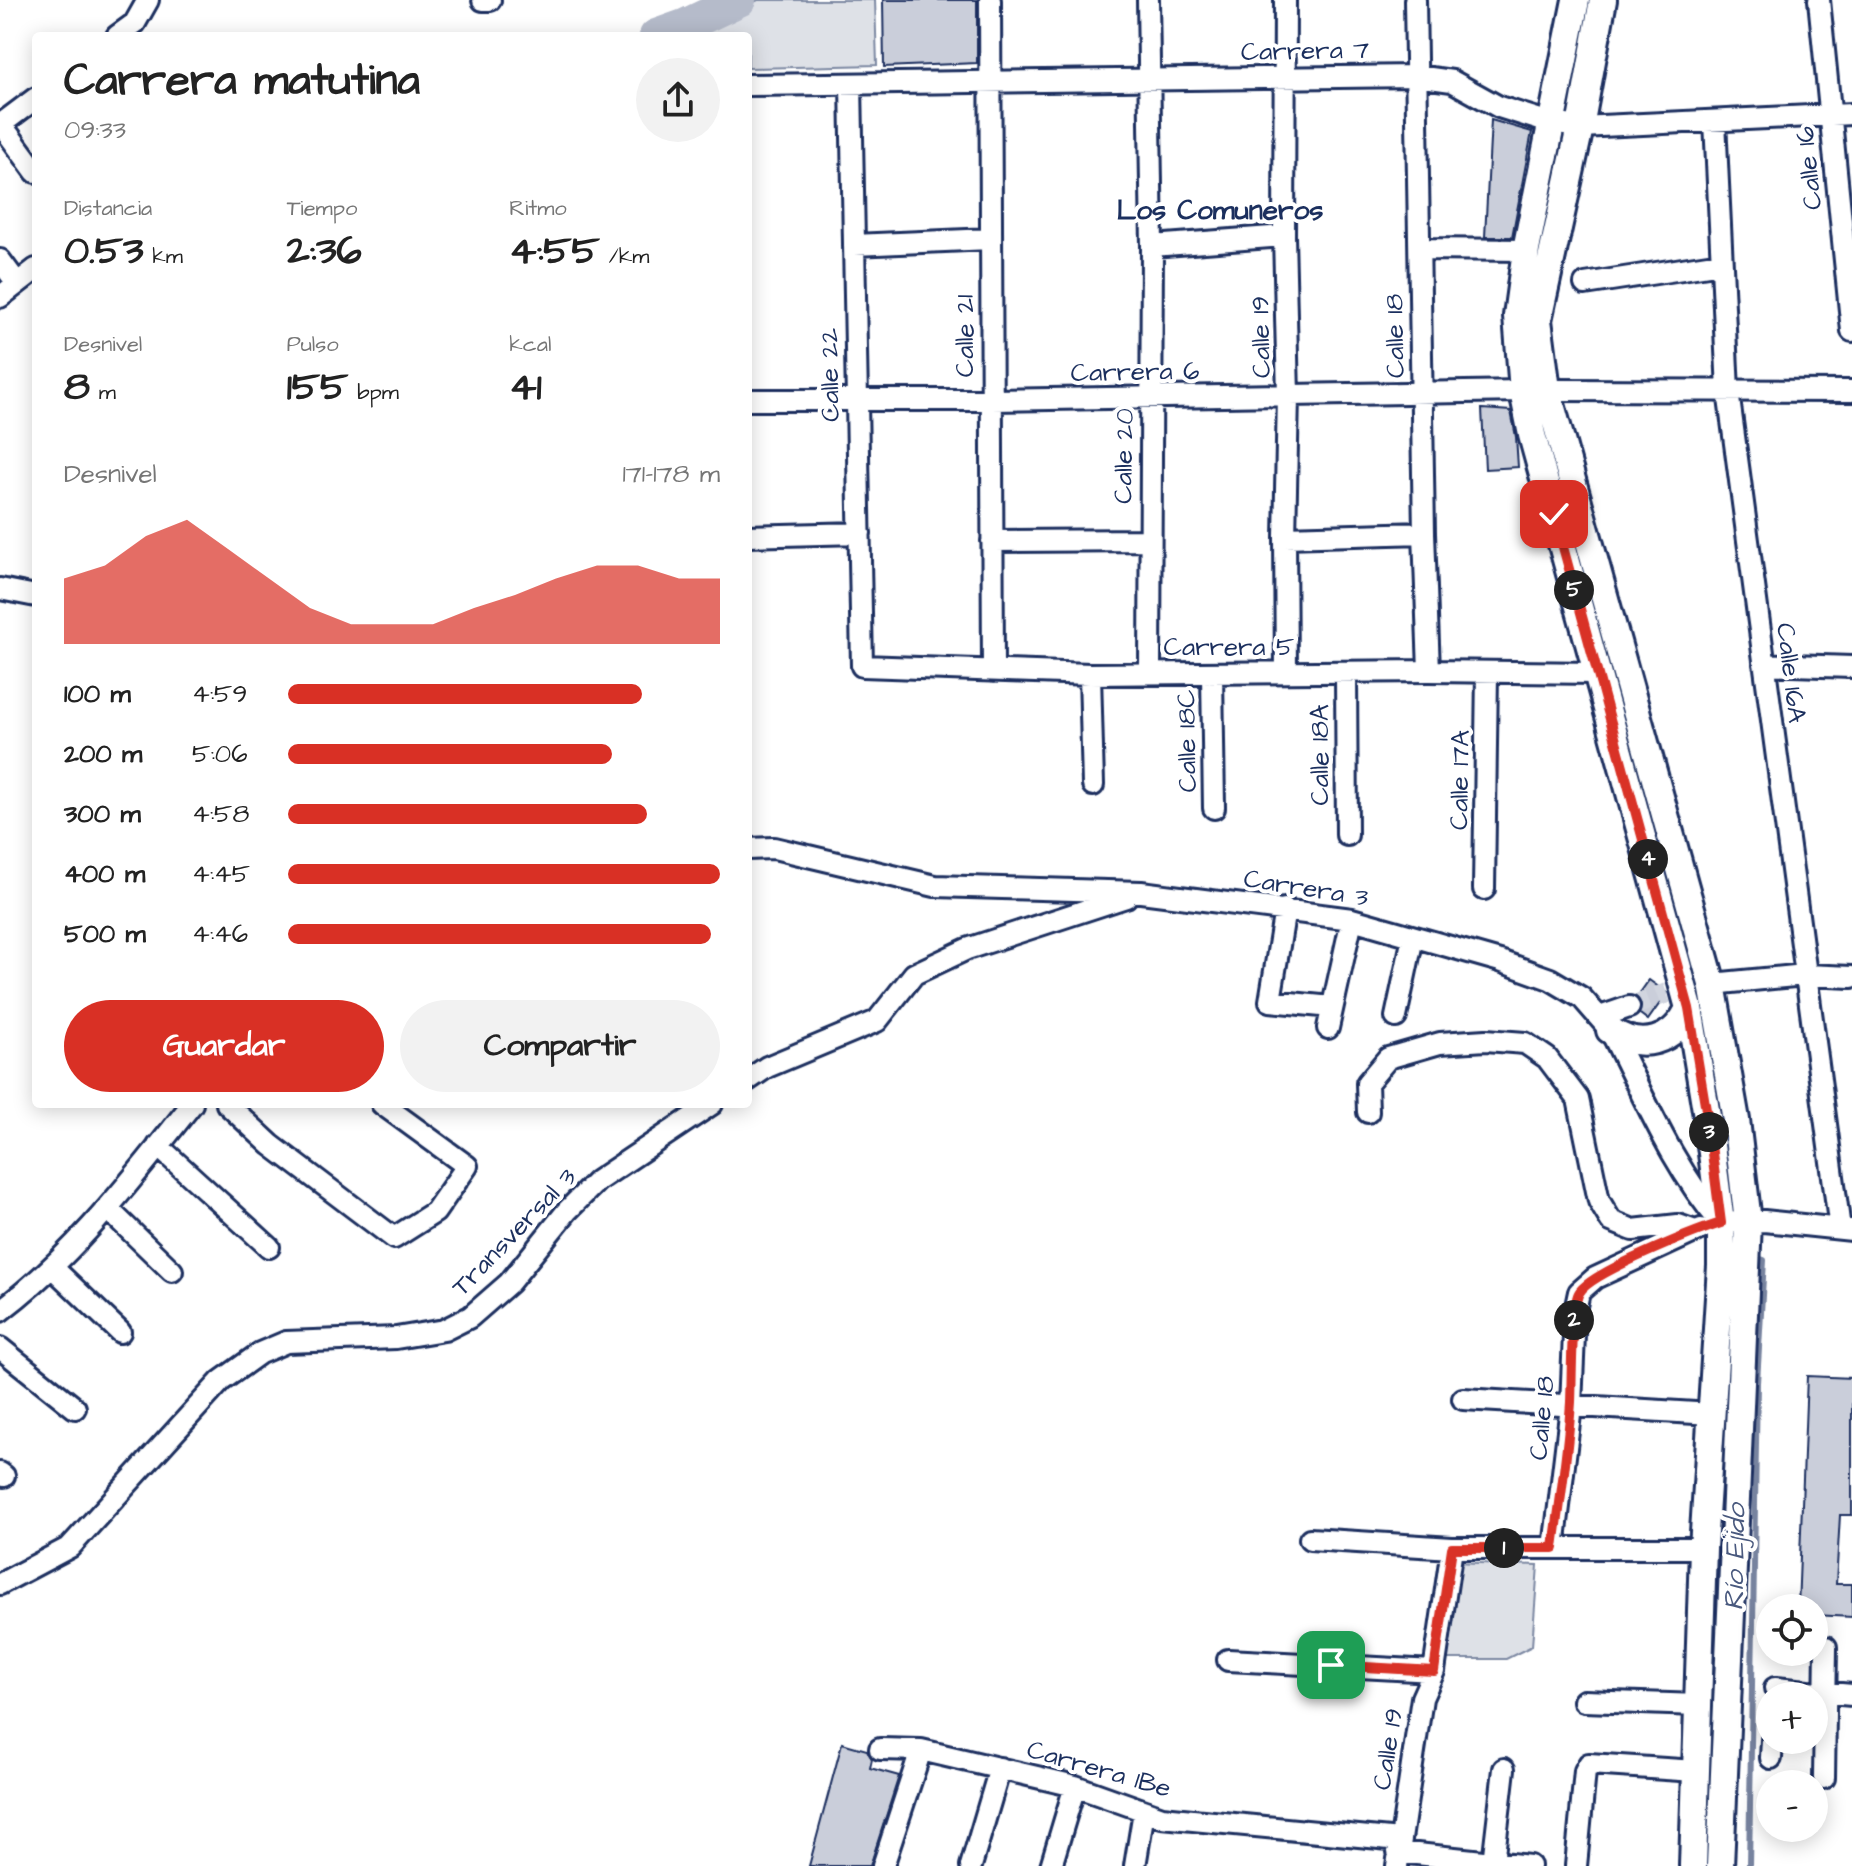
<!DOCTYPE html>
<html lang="es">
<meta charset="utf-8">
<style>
:root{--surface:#fff;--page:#f2f2f2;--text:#222;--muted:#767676;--accent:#d93025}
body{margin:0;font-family:"Architects Daughter",sans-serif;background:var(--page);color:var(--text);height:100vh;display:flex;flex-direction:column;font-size:30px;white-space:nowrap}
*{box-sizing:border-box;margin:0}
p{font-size:26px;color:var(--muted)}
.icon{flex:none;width:44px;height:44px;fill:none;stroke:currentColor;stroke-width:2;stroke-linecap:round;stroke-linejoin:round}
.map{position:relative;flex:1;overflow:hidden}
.panel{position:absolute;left:32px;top:32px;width:720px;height:1076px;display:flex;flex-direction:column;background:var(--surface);border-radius:8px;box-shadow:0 4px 20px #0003}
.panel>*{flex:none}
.controls{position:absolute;left:1756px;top:1594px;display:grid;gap:16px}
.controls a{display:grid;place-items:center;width:72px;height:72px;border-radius:50%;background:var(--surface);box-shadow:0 4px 20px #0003;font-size:40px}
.pin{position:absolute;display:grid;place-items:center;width:68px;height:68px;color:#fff;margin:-34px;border-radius:16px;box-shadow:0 4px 12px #0006}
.km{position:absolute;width:40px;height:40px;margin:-20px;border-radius:50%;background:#222;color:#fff;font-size:22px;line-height:40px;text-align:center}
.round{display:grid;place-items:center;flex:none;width:84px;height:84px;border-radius:42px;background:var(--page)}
.summary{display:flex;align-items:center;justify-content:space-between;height:136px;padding:0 32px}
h1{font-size:44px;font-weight:700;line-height:60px}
.stats{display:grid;grid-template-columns:repeat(3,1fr);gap:12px;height:136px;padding:8px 32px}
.stats div{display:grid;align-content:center}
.stats b{font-size:40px;font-weight:700}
.stats small{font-size:22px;font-weight:400}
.stats p{font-size:22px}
.chart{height:224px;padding:16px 32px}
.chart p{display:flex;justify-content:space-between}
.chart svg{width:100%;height:144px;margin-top:8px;fill:var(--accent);opacity:.7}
.cta{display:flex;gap:16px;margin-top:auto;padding:16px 32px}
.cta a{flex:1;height:92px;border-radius:48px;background:var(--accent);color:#fff;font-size:32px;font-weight:700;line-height:92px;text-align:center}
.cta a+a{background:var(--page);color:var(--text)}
ul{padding:0 32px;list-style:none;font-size:26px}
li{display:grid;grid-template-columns:128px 96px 1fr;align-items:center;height:60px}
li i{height:20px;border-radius:10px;background:var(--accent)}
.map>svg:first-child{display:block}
.green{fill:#dee1e7;stroke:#7c88a2;stroke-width:2}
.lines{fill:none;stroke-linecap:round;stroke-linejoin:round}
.stream{stroke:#77839f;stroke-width:6}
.river{stroke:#b5bbca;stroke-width:34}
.building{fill:#caceda;stroke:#1b2f5e;stroke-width:2}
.minor-tunnel{stroke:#d1d5df;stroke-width:20;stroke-dasharray:20 10;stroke-linecap:butt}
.minor-casing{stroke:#1b2f5e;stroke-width:26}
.major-casing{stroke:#1b2f5e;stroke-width:32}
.minor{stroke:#fff;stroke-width:20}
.major{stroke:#fff;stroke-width:26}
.route-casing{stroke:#fff;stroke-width:16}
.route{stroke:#d93025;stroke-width:10}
.labels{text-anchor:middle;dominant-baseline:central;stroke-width:8;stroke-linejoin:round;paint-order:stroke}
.street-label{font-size:26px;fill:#1b2f5e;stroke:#fff}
.neighbourhood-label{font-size:28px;font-weight:bold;fill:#1b2f5e;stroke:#fff}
.water-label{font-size:28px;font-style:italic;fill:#49597e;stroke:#fff}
</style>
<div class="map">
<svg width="1852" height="1866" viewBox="0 0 1852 1866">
<rect width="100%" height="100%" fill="#fff"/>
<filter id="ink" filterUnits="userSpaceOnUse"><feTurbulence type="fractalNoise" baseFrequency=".0125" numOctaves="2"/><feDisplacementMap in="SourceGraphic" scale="16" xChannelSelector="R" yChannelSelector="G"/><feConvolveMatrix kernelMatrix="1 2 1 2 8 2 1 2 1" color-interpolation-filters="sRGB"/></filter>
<g filter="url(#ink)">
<!-- green -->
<path class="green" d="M758,0h117l2,65 -129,3v-32h-42l-1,-11z
M1451,1562l87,3 -6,81 -26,13h-61z"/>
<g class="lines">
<!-- stream -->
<path class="stream" d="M1749,1866l8,-483 7,-123 -9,-3"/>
<!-- river -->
<path class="river" d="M656,36l28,-10 55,-26"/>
</g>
<!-- building -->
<path class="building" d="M883,0h94v63l-93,4z
M1491,120l41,12 -20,105h-27z
M1482,409l29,2 5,26 2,30 -33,2z
M1649,980l18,13 -19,27 -8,-6 1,-10 -4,-7z
M1807,1376l45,2v137h-12l-4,69h16v33l-38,-2v-7h-16z
M842,1743l25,7 5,9 -2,9 29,8 -29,90h-61z"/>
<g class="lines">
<!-- minor-tunnel -->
<path class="minor-tunnel" d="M1629,1007l38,-14"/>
<defs>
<path id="minor" d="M483,0h7
M990,0l3,671
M1148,0l4,246 -2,427
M1285,0l-1,236 4,160 -3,141 1,135
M1415,0l9,533 5,138
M1819,0l33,331
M117,36l18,-13 13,-23
M851,84l11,582 228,8 339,-3 167,2
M748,85l668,-9 36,5 47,26 51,16 30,4 272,-13
M1715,121l13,270 112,838
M1,124l35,48
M0,125l36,-27
M854,245l136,-6
M1152,246l132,-10
M1420,249l106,1
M0,260l17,23
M1585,284l136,-21
M0,297l36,-28
M1547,390l305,1
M748,400h243l532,-9
M748,536l112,-3
M1285,537l139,-4
M992,541l157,-1
M0,589l36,7
M1764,664l88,3
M1212,673l2,135
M1346,673l1,162
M1090,674l3,111
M748,849l26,-1 161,38 206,6 211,27 148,42 50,18 32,19 28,32c34,66 62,137 111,193l43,-2 88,9
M1484,889l3,-217
M1285,909l-15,92 62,6
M1712,984l93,-9 47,2
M1396,1017l17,-80
M1600,1017l29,-10
M1328,1028l24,-109
M748,1080l19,-13 110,-46 37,-47 53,-25 159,-52
M227,1104l44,41 123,93 41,-26 32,-46 -85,-62
M1368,1112l-1,-29 21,-25 52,-15 46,-3 39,3 22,15 31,41 21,102 12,20 22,9 45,-5 17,6
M158,1146l111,101
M108,1209l64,62
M53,1268l67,64
M0,1311c77,-58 132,-132 192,-207
M0,1348l75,60
M1463,1399l249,15
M0,1473l4,3
M1310,1539l142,9h251
M1554,1548l17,-142 4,-95 4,-19 16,-14 106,-49
M0,1584l70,-37 151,-166 39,-28 26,-11 110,-4 48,-8 26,-13 39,-34 58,-72 30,-30 115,-77
M1228,1660l206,11
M1775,1688l77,7
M1584,1701l114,4
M880,1749l41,1 154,36 87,31 238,23
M1771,1758l1,-18
M1824,1778l2,-131
M1398,1852l132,14
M1493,1863l11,-94
M883,1866l38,-116
M971,1866l29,-98
M1051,1866l24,-80
M1135,1866l9,-55
M1397,1866l25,-168 12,-27 18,-123
M1576,1866l9,-95 4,-7 107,7"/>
<path id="major" d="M1576,0l-50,250 -9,66 6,75 9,44 157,573 19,114 13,101v43l-18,282 -10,318
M1603,0l-23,127 -42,193 9,70 165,594 24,136 12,102 -28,644
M1610,1030c31,22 64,12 79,-22"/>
</defs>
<!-- minor casing -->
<use href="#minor" class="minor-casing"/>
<!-- major casing -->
<use href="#major" class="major-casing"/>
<!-- minor -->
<use href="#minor" class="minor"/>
<!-- major -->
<use href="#major" class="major"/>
</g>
</g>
<g class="lines" filter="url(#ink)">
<defs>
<path id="route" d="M1331,1665l103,6 18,-123h102c6,-48 14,-97 17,-146 1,-20 0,-95 8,-109 10,-20 117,-62 142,-70l-13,-101 -19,-114 -135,-494"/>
</defs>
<!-- route casing -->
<use href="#route" class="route-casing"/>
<!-- route -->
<use href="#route" class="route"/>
</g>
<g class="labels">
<!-- street labels -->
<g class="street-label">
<text transform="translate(1305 51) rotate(-1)">Carrera 7</text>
<text transform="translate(1809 168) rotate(-96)">Calle 16</text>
<text transform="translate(965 336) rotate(-90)">Calle 21</text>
<text transform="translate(1395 336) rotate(-91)">Calle 18</text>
<text transform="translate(1261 337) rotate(-91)">Calle 19</text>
<text transform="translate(1135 372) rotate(-1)">Carrera 6</text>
<text transform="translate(830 375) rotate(-91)">Calle 22</text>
<text transform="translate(1124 456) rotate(-89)">Calle 20</text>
<text x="1229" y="647">Carrera 5</text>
<text transform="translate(1791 673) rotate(83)">Calle 16A</text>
<text transform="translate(1187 741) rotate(-91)">Calle 18C</text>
<text transform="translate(1320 755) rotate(-90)">Calle 18A</text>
<text transform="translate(1460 780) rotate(-89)">Calle 17A</text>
<text transform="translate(1306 888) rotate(9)">Carrera 3</text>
<text transform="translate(514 1232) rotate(-46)">Transversal 3</text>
<text transform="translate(1542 1418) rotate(-85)">Calle 18</text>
<text transform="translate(1388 1749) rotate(-81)">Calle 19</text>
<text transform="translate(1099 1769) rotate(16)">Carrera 1Be</text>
</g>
<!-- neighbourhood labels -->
<g class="neighbourhood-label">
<text x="1220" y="210">Los Comuneros</text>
</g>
<!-- water labels -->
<g class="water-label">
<text transform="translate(1735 1557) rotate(-89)">Río Ejido</text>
</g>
</g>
</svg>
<div class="controls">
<a><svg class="icon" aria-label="locate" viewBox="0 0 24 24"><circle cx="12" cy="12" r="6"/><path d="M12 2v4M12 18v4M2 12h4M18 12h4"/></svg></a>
<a>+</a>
<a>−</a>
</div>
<div class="pin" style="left:1331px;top:1665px;background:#1e9e55"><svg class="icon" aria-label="arrive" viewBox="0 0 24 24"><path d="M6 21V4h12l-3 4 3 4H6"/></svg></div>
<div class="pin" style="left:1554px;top:514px;background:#d93025"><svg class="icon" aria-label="check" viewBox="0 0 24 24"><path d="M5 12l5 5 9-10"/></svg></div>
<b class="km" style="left:1504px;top:1548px">1</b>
<b class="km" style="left:1574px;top:1320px">2</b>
<b class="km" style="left:1709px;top:1132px">3</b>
<b class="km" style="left:1648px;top:859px">4</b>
<b class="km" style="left:1574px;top:590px">5</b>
<section class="panel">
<div class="summary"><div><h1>Carrera matutina</h1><p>09:33</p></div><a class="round"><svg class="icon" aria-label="share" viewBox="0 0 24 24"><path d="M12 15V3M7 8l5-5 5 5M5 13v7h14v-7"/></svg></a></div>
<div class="stats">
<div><p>Distancia</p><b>0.53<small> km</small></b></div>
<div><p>Tiempo</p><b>2:36</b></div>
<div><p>Ritmo</p><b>4:55<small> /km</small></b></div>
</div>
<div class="stats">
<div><p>Desnivel</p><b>8<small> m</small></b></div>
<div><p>Pulso</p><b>155<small> bpm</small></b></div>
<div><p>kcal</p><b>41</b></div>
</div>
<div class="chart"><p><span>Desnivel</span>171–178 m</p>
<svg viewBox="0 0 160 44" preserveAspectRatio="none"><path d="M0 44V24L10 20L20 11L30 6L40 15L50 24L60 33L70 38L80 38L90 38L100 33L110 29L120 24L130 20L140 20L150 24L160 24V44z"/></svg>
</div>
<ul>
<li><b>100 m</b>4:59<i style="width:82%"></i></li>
<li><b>200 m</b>5:06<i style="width:75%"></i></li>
<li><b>300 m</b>4:58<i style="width:83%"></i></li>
<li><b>400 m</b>4:45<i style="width:100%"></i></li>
<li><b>500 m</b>4:46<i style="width:98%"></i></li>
</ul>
<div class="cta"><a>Guardar</a><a>Compartir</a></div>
</section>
</div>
